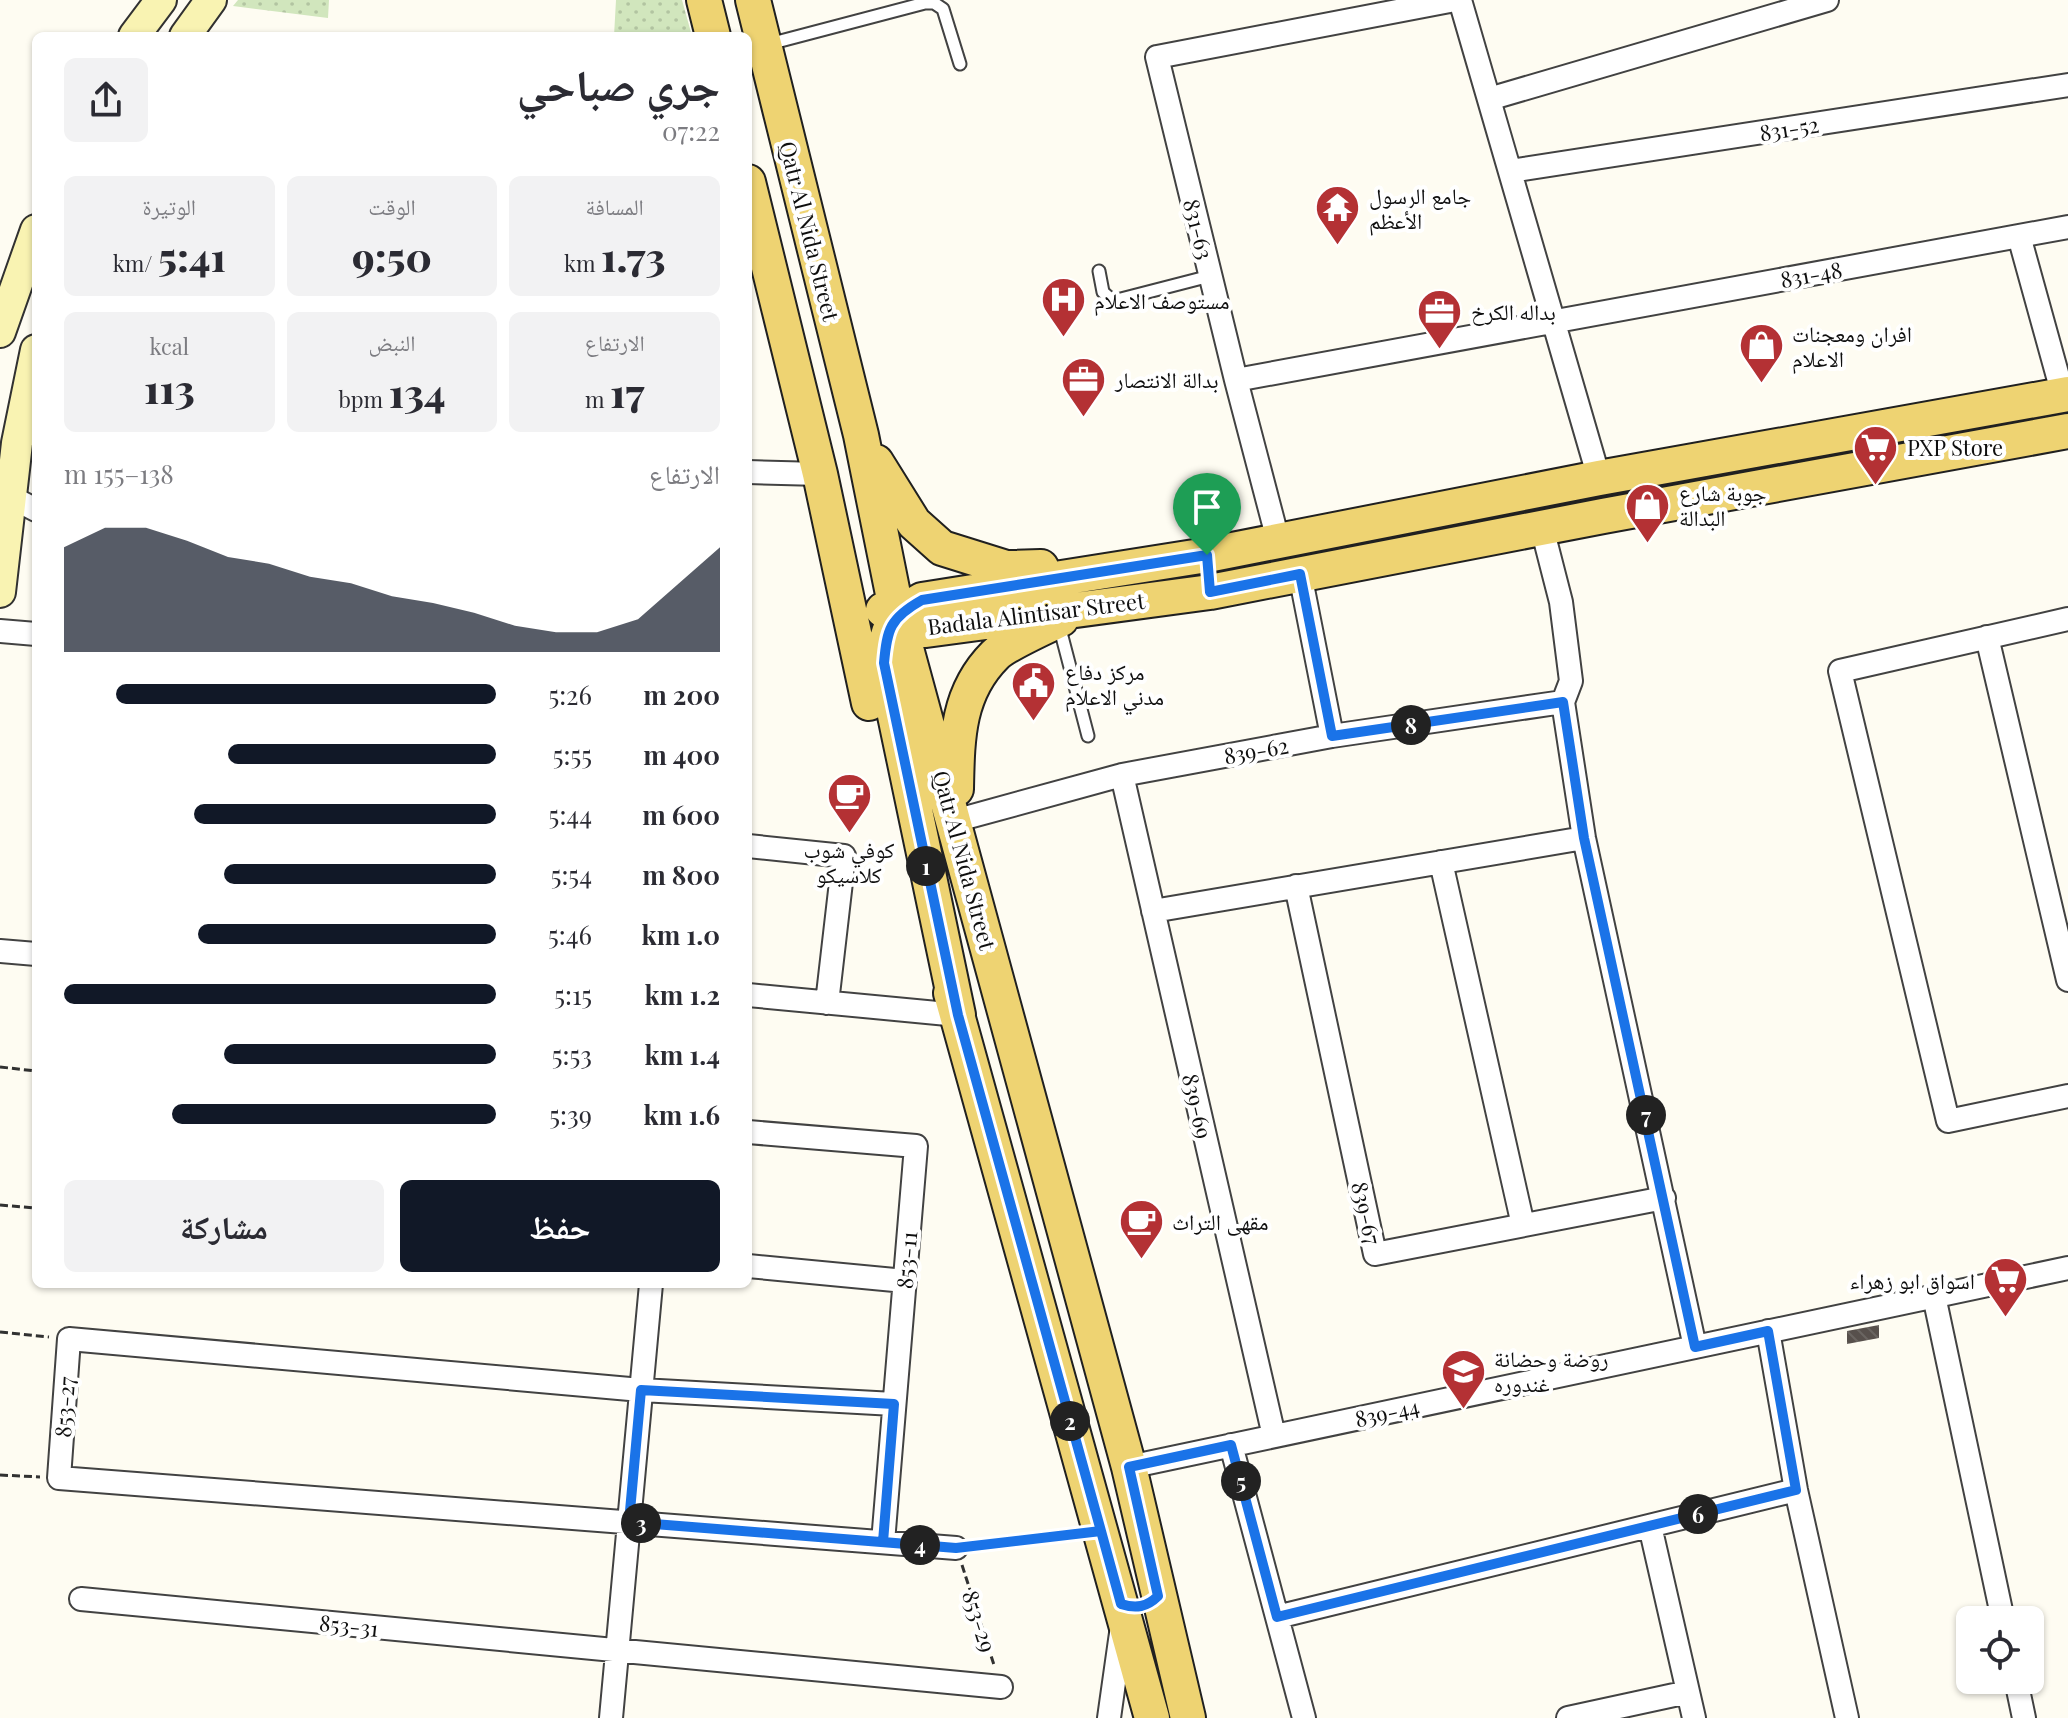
<!DOCTYPE html>
<html lang="ar">
<meta charset="utf-8">
<style>
:root{--surface:#fff;--page:#f2f2f3;--text:#2b2b33;--muted:#7c7c81;--accent:#111827}
body{margin:0;font-family:"Playfair Display","Noto Naskh Arabic",serif;background:var(--page);color:var(--text);direction:rtl;height:100vh;display:flex;flex-direction:column;font-size:30px;white-space:nowrap}
*{box-sizing:border-box;margin:0}
p{font-size:26px;color:var(--muted)}
.icon{flex:none;width:44px;height:44px;fill:none;stroke:currentColor;stroke-width:2;stroke-linecap:round;stroke-linejoin:round}
.map{position:relative;flex:1;overflow:hidden;direction:ltr}
.panel{position:absolute;left:32px;top:32px;width:720px;height:1256px;display:flex;flex-direction:column;background:var(--surface);border-radius:12px;box-shadow:0 2px 6px #0004;direction:rtl}
.panel>*{flex:none}
.buttons{position:absolute;left:1956px;top:1606px;display:grid;gap:16px}
.buttons a{display:grid;place-items:center;width:88px;height:88px;border-radius:12px;background:var(--surface);box-shadow:0 2px 6px #0004;font-size:40px}
.pin{position:absolute;display:grid;place-items:center;width:68px;height:68px;color:#fff;margin:-82px -34px;border-radius:50% 50% 50% 0;rotate:-45deg;box-shadow:0 0 8px #0007}
.pin .icon{rotate:45deg}
.km{position:absolute;width:40px;height:40px;margin:-20px;border-radius:50%;background:#222;color:#fff;font-size:22px;line-height:40px;text-align:center}
.round{display:grid;place-items:center;flex:none;width:84px;height:84px;border-radius:12px;background:var(--page)}
.summary{display:flex;align-items:center;justify-content:space-between;height:136px;padding:0 32px}
h1{font-size:44px;font-weight:800;line-height:60px}
.stats{display:grid;grid-template-columns:repeat(3,1fr);gap:12px;height:136px;padding:8px 32px}
.stats div{display:grid;align-content:center;border-radius:12px;background:var(--page);text-align:center}
.stats b{font-size:40px;font-weight:800}
.stats small{font-size:22px;font-weight:400}
.stats p{font-size:22px}
.chart{height:224px;padding:16px 32px}
.chart p{display:flex;justify-content:space-between}
.chart svg{width:100%;height:144px;margin-top:8px;fill:var(--accent);opacity:.7}
.primary-button{display:flex;gap:16px;margin-top:auto;padding:16px 32px}
.primary-button a{flex:1;height:92px;border-radius:12px;background:var(--accent);color:#fff;font-size:32px;font-weight:800;line-height:92px;text-align:center}
.primary-button a+a{background:var(--page);color:var(--text)}
ul{padding:0 32px;list-style:none;font-size:26px}
li{display:grid;grid-template-columns:128px 96px 1fr;align-items:center;height:60px}
li i{height:20px;border-radius:10px;background:var(--accent)}
.map>svg:first-child{display:block}
.park{fill:url(#park-dots)}
.building{fill:url(#building-back-hatch)}
.lines{fill:none;stroke-linecap:round;stroke-linejoin:round}
.lane-casing{stroke:#424242;stroke-width:15}
.street-casing{stroke:#424242;stroke-width:26}
.secondary-casing{stroke:#313131;stroke-width:34}
.primary-casing{stroke:#202020;stroke-width:38}
.path{stroke:#313131;stroke-width:3;stroke-dasharray:8 4;stroke-linecap:butt}
.lane{stroke:#fff;stroke-width:11}
.street{stroke:#fff;stroke-width:22}
.secondary{stroke:#f9f3b2;stroke-width:30}
.primary{stroke:#eed372;stroke-width:34}
.route-casing{stroke:#fff;stroke-width:16}
.route{stroke:#1a73e8;stroke-width:10}
.labels{text-anchor:middle;dominant-baseline:central;stroke-width:8;stroke-linejoin:round;paint-order:stroke}
.street-label{font-size:22px;fill:#0f0f0f;stroke:#fff}
.poi-label{font-size:22px;fill:#0f0f0f;stroke:#fff;text-anchor:start}
</style>
<div class="map">
<svg width="2068" height="1718" viewBox="0 0 2068 1718">
<defs>
<pattern id="park-dots" width="8" height="8" patternUnits="userSpaceOnUse" patternTransform="scale(2)"><rect width="8" height="8" fill="#d1e6bd"/><path d="M2 2h.1M6 6h.1" fill="none" stroke="#b2c4a1" stroke-width="1.8" stroke-linecap="round"/></pattern>
<pattern id="building-back-hatch" width="6" height="6" patternUnits="userSpaceOnUse" patternTransform="scale(2)"><rect width="6" height="6" fill="#57504c"/><path d="M-1 5l2 2M0 0l6 6M5-1l2 2" fill="none" stroke="#6a6561"/></pattern>
</defs>
<rect width="100%" height="100%" fill="#fefcf2"/>
<!-- park -->
<path class="park" d="M238,0h91l-1,18 -95,-12z
M616,0h66l10,36h-78z"/>
<!-- building -->
<path class="building" d="M1879,1325v13l-32,6v-13z"/>
<g class="lines">
<defs>
<path id="lane" d="M769,44l156,-41h9l9,6 17,55
M1099,271l4,21 10,9 97,-25
M1059,625l29,111"/>
<path id="street" d="M1460,0l139,478
M1489,99l338,-99
M1510,171l558,-86
M2019,236l44,159
M1236,380l832,-153
M748,472l72,2
M11,497l25,13
M1542,528l19,74 10,79 -8,21 21,136 111,509
M1278,540l-42,-160 -79,-323 298,-57
M1300,574l32,162
M2068,619l-228,52 108,450 120,-25
M0,631l36,3
M1987,637l81,343
M1122,775l152,661
M954,821l168,-46 210,-39 231,-34
M748,846l96,10 -17,147
M1441,862l82,363
M1296,886l79,368 289,-56
M1153,911l431,-73
M0,951l36,3
M748,995l210,20
M748,1132l168,14 -33,396
M748,1266l157,15
M1934,1296l69,324
M1768,1331l28,159 51,228
M894,1404l-253,-14 -572,-51 -10,139 897,70
M1231,1445l73,273
M1129,1467l939,-199
M1650,1526l44,192
M81,1599l920,88
M1277,1617l519,-127
M2016,1680l8,38
M611,1718l40,-434
M1109,1718l13,-92
M1568,1718l120,-26"/>
<path id="secondary" d="M134,36l27,-36
M185,36l26,-36
M0,332l36,-102
M0,592l17,-149 19,-93"/>
<path id="primary" d="M704,0l9,36
M753,0l108,435 37,184 231,848 59,251
M748,182l72,292 49,229
M876,462l38,61 28,25 64,20 35,-1
M883,610l28,17 15,3 284,-38 393,-76 465,-85
M956,789c1,-50 1,-96 39,-134 11,-11 50,-28 66,-36
M951,993l201,725
M958,1015l-74,-352c3,-34 6,-45 38,-63l285,-45 392,-77 469,-84"/>
</defs>
<!-- lane casing -->
<use href="#lane" class="lane-casing"/>
<!-- street casing -->
<use href="#street" class="street-casing"/>
<!-- secondary casing -->
<use href="#secondary" class="secondary-casing"/>
<!-- primary casing -->
<use href="#primary" class="primary-casing"/>
<!-- path -->
<path class="path" d="M0,1067l36,4
M0,1205l36,3
M0,1332l49,5
M0,1475l40,2
M978,1545l95,-11
M962,1565l32,100"/>
<!-- lane -->
<use href="#lane" class="lane"/>
<!-- street -->
<use href="#street" class="street"/>
<!-- secondary -->
<use href="#secondary" class="secondary"/>
<!-- primary -->
<use href="#primary" class="primary"/>
</g>
<g class="lines">
<defs>
<path id="route" d="M1207,555l-285,45c-32,18 -35,29 -38,63l74,352 143,516 -145,17 -327,-26 12,-132 253,14 -11,138 73,6 145,-17 20,73c15,5 26,3 37,-8l-29,-129 102,-22 46,172 519,-127 -28,-159 -73,16 -111,-509 -21,-136 -231,34 -32,-162 -90,18 -3,-37"/>
</defs>
<!-- route casing -->
<use href="#route" class="route-casing"/>
<!-- route -->
<use href="#route" class="route"/>
</g>
<!-- icons -->
<defs>
<symbol id="temple-pin" viewBox="-11 -11 22 30"><path d="M0 17L-7.5 6A9.5 9.5 0 1 1 7.5 6Z" fill="#b43134" stroke="#fff"/><path d="M0-6L5-2H3V0L6.5 2.5H4V6H1.5V3h-3V6H-4V2.5H-6.5L-3 0V-2H-5Z" fill="#fff"/></symbol>
<symbol id="hospital-pin" viewBox="-11 -11 22 30"><path d="M0 17L-7.5 6A9.5 9.5 0 1 1 7.5 6Z" fill="#b43134" stroke="#fff"/><path d="M-5-5h3v3.5h4V-5h3V5h-3V1.5h-4V5h-3Z" fill="#fff"/></symbol>
<symbol id="office-pin" viewBox="-11 -11 22 30"><path d="M0 17L-7.5 6A9.5 9.5 0 1 1 7.5 6Z" fill="#b43134" stroke="#fff"/><path d="M-6-3h4V-5.5h4V-3h4V5H-6ZM-1-4.5V-3h2v-1.5ZM-6 0V1H6V0Z" fill="#fff"/></symbol>
<symbol id="shop-pin" viewBox="-11 -11 22 30"><path d="M0 17L-7.5 6A9.5 9.5 0 1 1 7.5 6Z" fill="#b43134" stroke="#fff"/><path d="M-5-2.5h2.3a2.7 3.5 0 0 1 5.4 0H5L5.5 6h-11ZM-1.5-2.5h3a1.5 2.3 0 0 0-3 0Z" fill="#fff"/></symbol>
<symbol id="supermarket-pin" viewBox="-11 -11 22 30"><path d="M0 17L-7.5 6A9.5 9.5 0 1 1 7.5 6Z" fill="#b43134" stroke="#fff"/><path d="M-6-5.5h2.5l.6 2H6L4.5 2H-2.5L-4.4-4H-6ZM-1.5 3.2a1.3 1.3 0 1 0 .1 0ZM3 3.2a1.3 1.3 0 1 0 .1 0Z" fill="#fff"/></symbol>
<symbol id="civic-pin" viewBox="-11 -11 22 30"><path d="M0 17L-7.5 6A9.5 9.5 0 1 1 7.5 6Z" fill="#b43134" stroke="#fff"/><path d="M-.6-6.5H3V-4.5H.6V-3L4-1V1h2V6H-6V1h2V-1L-.6-3ZM-1.2 2.5V6h2.4V2.5Z" fill="#fff"/></symbol>
<symbol id="cafe-pin" viewBox="-11 -11 22 30"><path d="M0 17L-7.5 6A9.5 9.5 0 1 1 7.5 6Z" fill="#b43134" stroke="#fff"/><path d="M-5.5-4.5H6V0H3Q3 3.5 0 3.5H-2.5Q-5.5 3.5-5.5 0ZM3-3.2v2h1.7v-2ZM-6 4.5H4V6H-6Z" fill="#fff"/></symbol>
<symbol id="school-pin" viewBox="-11 -11 22 30"><path d="M0 17L-7.5 6A9.5 9.5 0 1 1 7.5 6Z" fill="#b43134" stroke="#fff"/><path d="M0-5L7-2L0 1L-7-2ZM-4 1L0 2.5L4 1V4Q0 6-4 4Z" fill="#fff"/></symbol>
</defs>
<g fill-rule="evenodd">
<use href="#temple-pin" x="1312" y="182" width="51" height="69"/>
<use href="#hospital-pin" x="1038" y="274" width="51" height="69"/>
<use href="#office-pin" x="1414" y="286" width="51" height="69"/>
<use href="#shop-pin" x="1736" y="320" width="51" height="69"/>
<use href="#office-pin" x="1058" y="354" width="51" height="69"/>
<use href="#supermarket-pin" x="1850" y="422" width="51" height="69"/>
<use href="#shop-pin" x="1622" y="480" width="51" height="69"/>
<use href="#civic-pin" x="1008" y="658" width="51" height="69"/>
<use href="#cafe-pin" x="824" y="770" width="51" height="69"/>
<use href="#cafe-pin" x="1116" y="1196" width="51" height="69"/>
<use href="#supermarket-pin" x="1980" y="1254" width="51" height="69"/>
<use href="#school-pin" x="1438" y="1346" width="51" height="69"/>
</g>
<g class="labels">
<!-- street labels -->
<g class="street-label">
<text transform="translate(1789 128) rotate(-9)">831-52</text>
<text transform="translate(1199 229) rotate(76)">831-63</text>
<text transform="translate(810 231) rotate(76)">Qatr Al Nida Street</text>
<text transform="translate(1811 274) rotate(-10)">831-48</text>
<text transform="translate(1036 613) rotate(-7)">Badala Alintisar Street</text>
<text transform="translate(1256 750) rotate(-10)">839-62</text>
<text transform="translate(965 860) rotate(75)">Qatr Al Nida Street</text>
<text transform="translate(1198 1106) rotate(77)">839-69</text>
<text transform="translate(1367 1213) rotate(77)">839-67</text>
<text transform="translate(906 1260) rotate(-85)">853-11</text>
<text transform="translate(64 1407) rotate(-86)">853-27</text>
<text transform="translate(1387 1412) rotate(-12)">839-44</text>
<text transform="translate(980 1621) rotate(72)">853-29</text>
<text transform="translate(349 1625) rotate(6)">853-31</text>
</g>
<!-- poi labels -->
<g class="poi-label">
<text x="1369" y="195">جامع الرسول<tspan x="1369" dy="25">الأعظم</tspan></text>
<text x="1094" y="300">مستوصف الاعلام</text>
<text x="1471" y="311">بداله الكرخ</text>
<text x="1792" y="333">افران ومعجنات<tspan x="1792" dy="25">الاعلام</tspan></text>
<text x="1115" y="379">بدالة الانتصار</text>
<text x="1907" y="447">PXP Store</text>
<text x="1679" y="492">جوبة شارع<tspan x="1679" dy="25">البدالة</tspan></text>
<text x="1065" y="671">مركز دفاع<tspan x="1065" dy="25">مدني الاعلام</tspan></text>
<text x="849" y="849" text-anchor="middle">كوفي شوب<tspan x="849" dy="25">كلاسيكو</tspan></text>
<text x="1172" y="1221">مقهى التراث</text>
<text x="1975" y="1280" text-anchor="end">اسواق ابو زهراء</text>
<text x="1494" y="1358">روضة وحضانة<tspan x="1494" dy="25">غندوره</tspan></text>
</g>
</g>
</svg>
<div class="buttons">
<a><svg class="icon" aria-label="locate" viewBox="0 0 24 24"><circle cx="12" cy="12" r="6"/><path d="M12 2v4M12 18v4M2 12h4M18 12h4"/></svg></a>
</div>
<div class="pin" style="left:1207px;top:555px;background:#1e9e55"><svg class="icon" aria-label="arrive" viewBox="0 0 24 24"><path d="M6 21V4h12l-3 4 3 4H6"/></svg></div>
<b class="km" style="left:926px;top:866px">1</b>
<b class="km" style="left:1070px;top:1421px">2</b>
<b class="km" style="left:641px;top:1523px">3</b>
<b class="km" style="left:920px;top:1545px">4</b>
<b class="km" style="left:1241px;top:1481px">5</b>
<b class="km" style="left:1698px;top:1514px">6</b>
<b class="km" style="left:1646px;top:1115px">7</b>
<b class="km" style="left:1411px;top:725px">8</b>
<section class="panel">
<div class="summary"><div><h1>جري صباحي</h1><p>07:22</p></div><a class="round"><svg class="icon" aria-label="share" viewBox="0 0 24 24"><path d="M12 15V3M7 8l5-5 5 5M5 13v7h14v-7"/></svg></a></div>
<div class="stats">
<div><p>المسافة</p><b>1.73<small> km</small></b></div>
<div><p>الوقت</p><b>9:50</b></div>
<div><p>الوتيرة</p><b>5:41<small> /km</small></b></div>
</div>
<div class="stats">
<div><p>الارتفاع</p><b>17<small> m</small></b></div>
<div><p>النبض</p><b>134<small> bpm</small></b></div>
<div><p>kcal</p><b>113</b></div>
</div>
<div class="chart"><p><span>الارتفاع</span>138–155 m</p>
<svg viewBox="0 0 160 44" preserveAspectRatio="none"><path d="M0 44V12L10 6L20 6L30 10L40 15L50 17L60 21L70 23L80 27L90 29L100 32L110 36L120 38L130 38L140 34L150 23L160 12V44z"/></svg>
</div>
<ul>
<li><b>200 m</b>5:26<i style="width:88%"></i></li>
<li><b>400 m</b>5:55<i style="width:62%"></i></li>
<li><b>600 m</b>5:44<i style="width:70%"></i></li>
<li><b>800 m</b>5:54<i style="width:63%"></i></li>
<li><b>1.0 km</b>5:46<i style="width:69%"></i></li>
<li><b>1.2 km</b>5:15<i style="width:100%"></i></li>
<li><b>1.4 km</b>5:53<i style="width:63%"></i></li>
<li><b>1.6 km</b>5:39<i style="width:75%"></i></li>
</ul>
<div class="primary-button"><a>حفظ</a><a>مشاركة</a></div>
</section>
</div>
